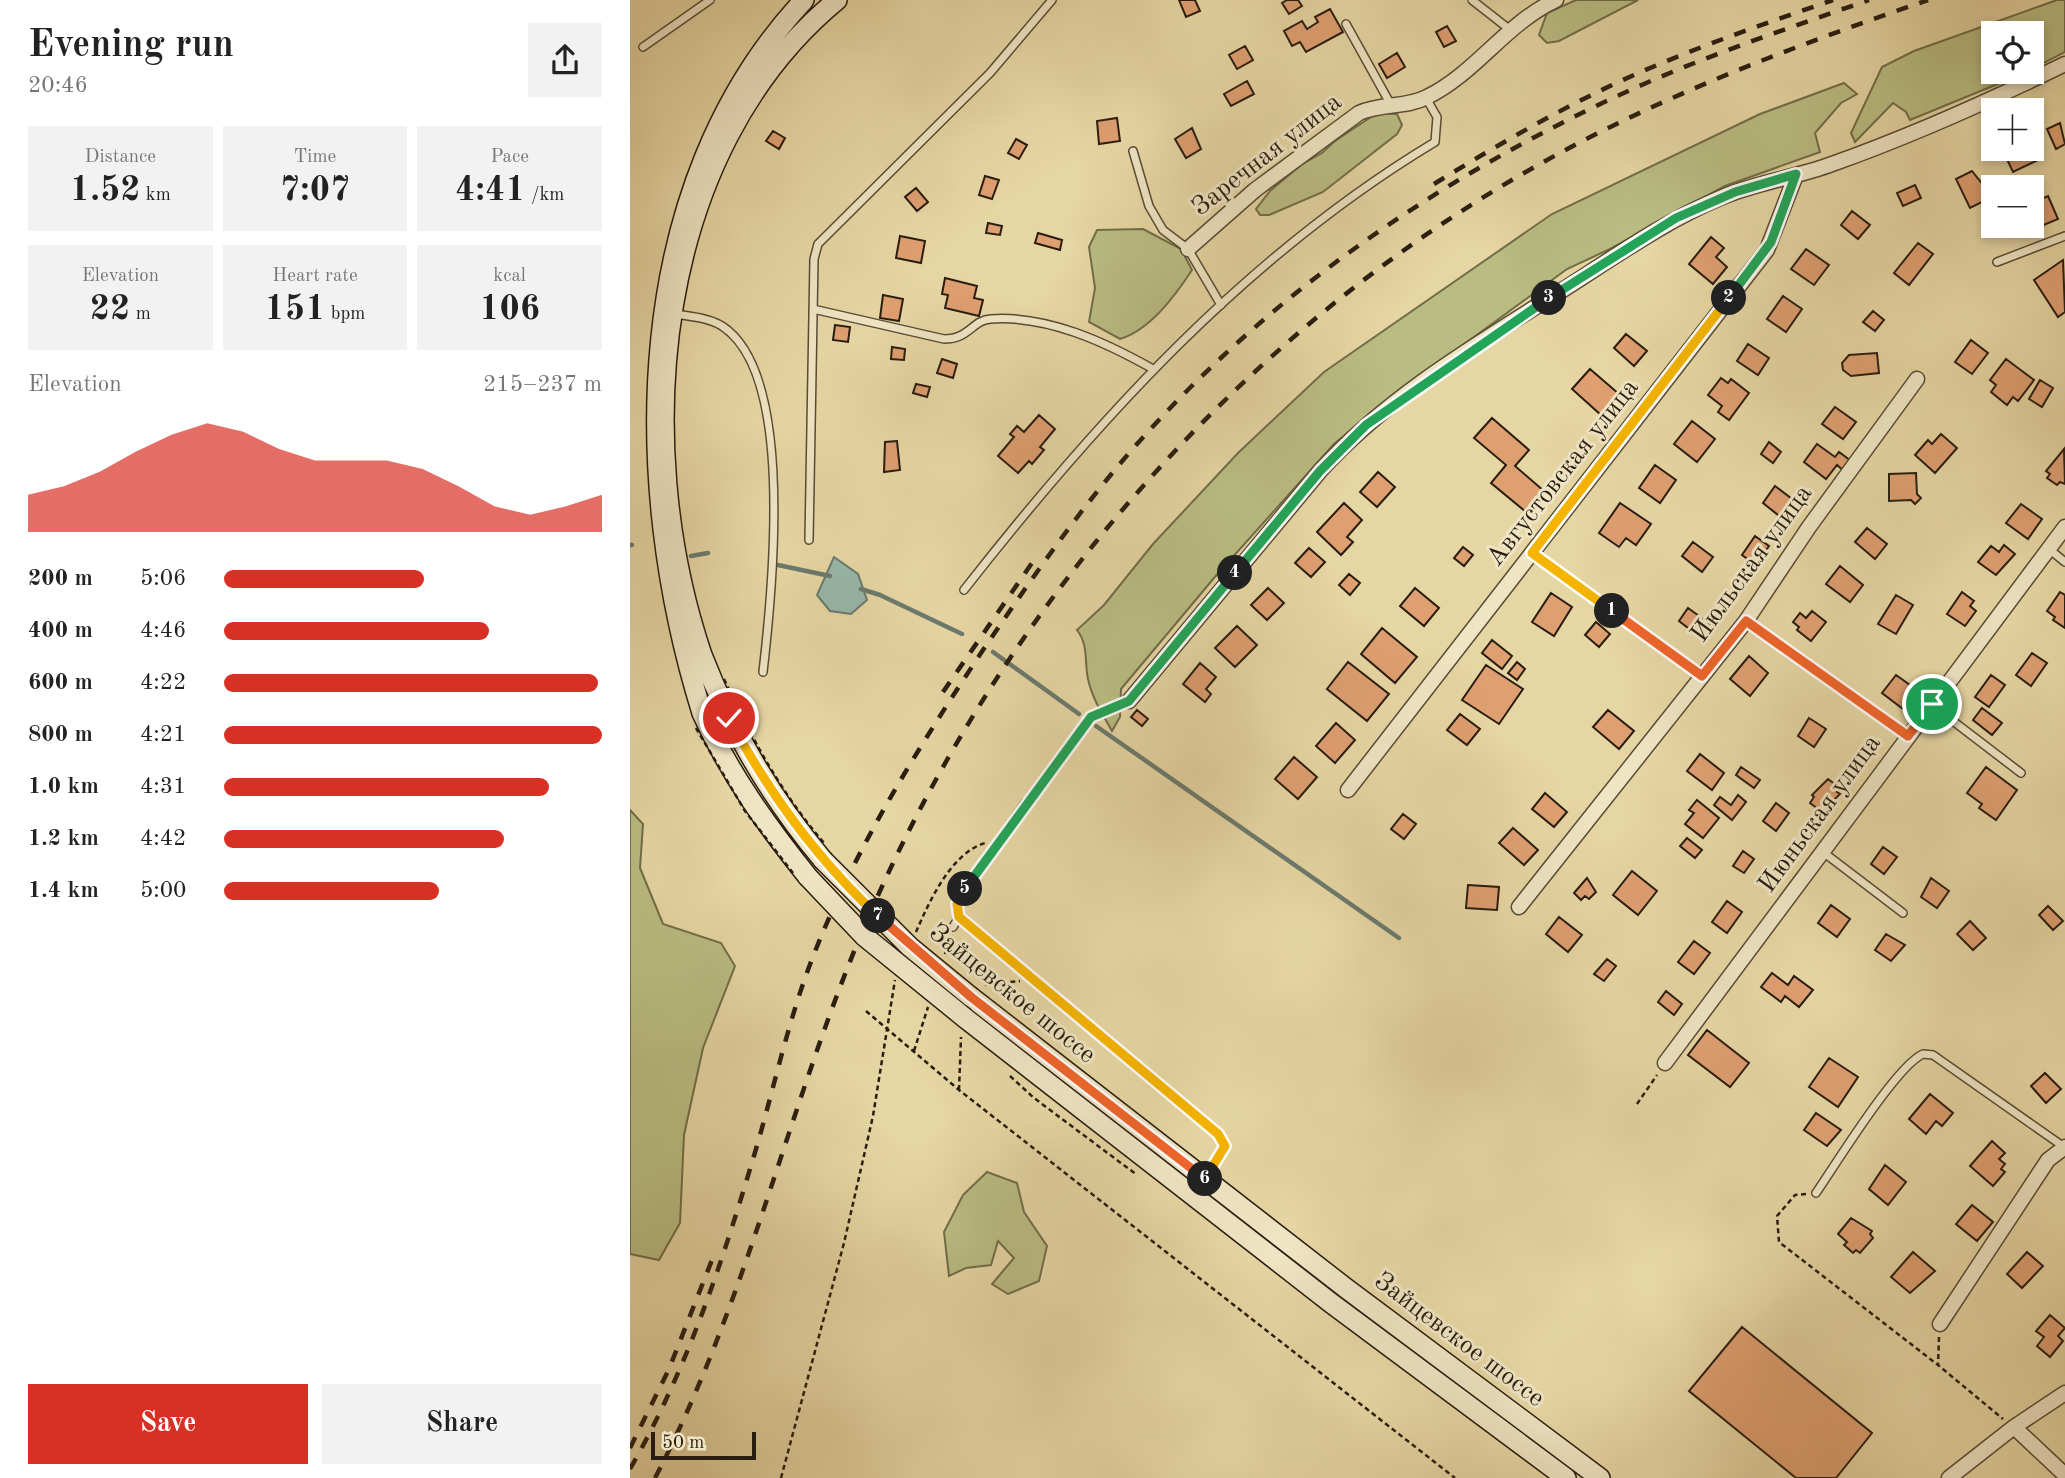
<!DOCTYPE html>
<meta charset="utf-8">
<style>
:root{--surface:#fff;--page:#f2f2f2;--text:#222;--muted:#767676;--accent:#d93025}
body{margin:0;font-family:"Old Standard TT",serif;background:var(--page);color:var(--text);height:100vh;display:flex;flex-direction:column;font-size:26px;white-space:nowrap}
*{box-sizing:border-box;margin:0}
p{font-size:23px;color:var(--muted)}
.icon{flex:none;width:38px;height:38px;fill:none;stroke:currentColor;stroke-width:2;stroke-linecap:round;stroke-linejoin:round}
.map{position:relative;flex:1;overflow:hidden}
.sheet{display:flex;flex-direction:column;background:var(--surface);width:630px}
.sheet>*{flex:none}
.tools{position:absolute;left:1351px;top:21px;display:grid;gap:14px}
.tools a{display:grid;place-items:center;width:63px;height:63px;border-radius:0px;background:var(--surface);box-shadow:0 4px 10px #0003;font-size:35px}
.scale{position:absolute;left:21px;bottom:18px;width:105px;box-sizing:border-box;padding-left:7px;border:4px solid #291d10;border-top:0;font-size:19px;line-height:24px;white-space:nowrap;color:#291d10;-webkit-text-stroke:5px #efe4c3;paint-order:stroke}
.pin{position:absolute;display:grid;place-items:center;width:60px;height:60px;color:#fff;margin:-30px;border:4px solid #fff;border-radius:50%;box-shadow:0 2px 7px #0007}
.km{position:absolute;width:35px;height:35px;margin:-18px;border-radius:50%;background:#222;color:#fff;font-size:19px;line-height:35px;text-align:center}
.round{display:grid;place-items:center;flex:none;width:74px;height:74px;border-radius:0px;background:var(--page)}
.summary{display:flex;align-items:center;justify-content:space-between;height:119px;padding:0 28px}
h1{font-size:38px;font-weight:700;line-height:52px}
.metrics{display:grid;grid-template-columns:repeat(3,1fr);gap:10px;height:119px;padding:7px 28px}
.metrics div{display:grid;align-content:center;border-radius:0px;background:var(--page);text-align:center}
.metrics b{font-size:35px;font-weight:700}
.metrics small{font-size:19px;font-weight:400}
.metrics p{font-size:19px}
.chart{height:196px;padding:14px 28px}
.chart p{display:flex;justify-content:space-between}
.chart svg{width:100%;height:126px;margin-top:7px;fill:var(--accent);opacity:.7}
.primary-button{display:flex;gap:14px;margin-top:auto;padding:14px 28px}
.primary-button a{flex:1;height:80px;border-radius:0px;background:var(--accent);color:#fff;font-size:28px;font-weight:700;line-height:80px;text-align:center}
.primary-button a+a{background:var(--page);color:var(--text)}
ul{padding:0 28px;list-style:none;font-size:23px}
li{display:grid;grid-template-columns:112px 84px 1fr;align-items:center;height:52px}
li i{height:18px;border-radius:9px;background:var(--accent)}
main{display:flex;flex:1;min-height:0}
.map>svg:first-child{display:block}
.green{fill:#b9bd82;stroke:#716d49;stroke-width:2}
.water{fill:#97b8ab;stroke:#6b7a6d;stroke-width:2}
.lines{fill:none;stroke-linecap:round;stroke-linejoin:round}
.stream{stroke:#6b7a6d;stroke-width:4.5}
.building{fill:#de9f71;stroke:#291d10;stroke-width:2}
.lane-casing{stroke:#584b35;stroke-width:10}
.street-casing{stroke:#584b35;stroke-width:17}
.secondary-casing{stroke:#291d10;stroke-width:22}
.path{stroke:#291d10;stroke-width:2.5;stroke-dasharray:5 3.5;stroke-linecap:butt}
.lane{stroke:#efe4c3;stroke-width:7}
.street{stroke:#efe4c3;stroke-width:14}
.secondary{stroke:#efe4c3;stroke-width:19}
.rail{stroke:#291d10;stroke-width:4.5;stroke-dasharray:12 12;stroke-linecap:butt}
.secondary-bridge-casing{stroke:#291d10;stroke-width:22;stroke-linecap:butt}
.path-bridge{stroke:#291d10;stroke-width:2.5;stroke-dasharray:5 3.5;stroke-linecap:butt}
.secondary-bridge{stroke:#efe4c3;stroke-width:19}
.split-1-casing{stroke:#fff;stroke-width:14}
.split-2-casing{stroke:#fff;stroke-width:14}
.split-3-casing{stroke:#fff;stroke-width:14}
.split-4-casing{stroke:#fff;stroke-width:14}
.split-5-casing{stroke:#fff;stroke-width:14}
.split-6-casing{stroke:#fff;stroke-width:14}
.split-7-casing{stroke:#fff;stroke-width:14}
.split-8-casing{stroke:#fff;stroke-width:14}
.split-1{stroke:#f0652b;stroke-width:9}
.split-2{stroke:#f5b400;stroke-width:9}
.split-3{stroke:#22a559;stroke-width:9}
.split-4{stroke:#22a559;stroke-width:9}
.split-5{stroke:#22a559;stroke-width:9}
.split-6{stroke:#f5b400;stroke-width:9}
.split-7{stroke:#f0652b;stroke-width:9}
.split-8{stroke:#f5b400;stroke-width:9}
.labels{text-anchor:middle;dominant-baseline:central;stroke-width:6;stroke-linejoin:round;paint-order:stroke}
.street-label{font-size:26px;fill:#291d10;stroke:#efe4c3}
</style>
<main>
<section class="sheet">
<div class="summary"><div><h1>Evening run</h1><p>20:46</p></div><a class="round"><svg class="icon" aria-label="share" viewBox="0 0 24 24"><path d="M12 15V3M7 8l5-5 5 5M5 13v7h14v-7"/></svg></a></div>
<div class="metrics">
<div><p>Distance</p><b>1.52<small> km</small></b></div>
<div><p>Time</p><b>7:07</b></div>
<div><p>Pace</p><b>4:41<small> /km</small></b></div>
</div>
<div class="metrics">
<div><p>Elevation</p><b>22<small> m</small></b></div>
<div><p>Heart rate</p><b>151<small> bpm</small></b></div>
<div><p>kcal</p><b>106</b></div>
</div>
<div class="chart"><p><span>Elevation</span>215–237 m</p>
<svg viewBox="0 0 160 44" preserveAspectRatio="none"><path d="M0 44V31L10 28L20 23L30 16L40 10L50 6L60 9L70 15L80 19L90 19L100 19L110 22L120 28L130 35L140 38L150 35L160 31V44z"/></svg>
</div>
<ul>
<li><b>200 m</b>5:06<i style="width:53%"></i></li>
<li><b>400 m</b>4:46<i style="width:70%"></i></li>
<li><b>600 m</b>4:22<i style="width:99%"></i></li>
<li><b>800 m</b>4:21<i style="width:100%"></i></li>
<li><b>1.0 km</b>4:31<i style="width:86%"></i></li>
<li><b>1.2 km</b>4:42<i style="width:74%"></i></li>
<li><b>1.4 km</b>5:00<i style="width:57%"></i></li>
</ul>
<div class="primary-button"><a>Save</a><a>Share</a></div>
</section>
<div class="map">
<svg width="1435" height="1478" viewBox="0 0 1435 1478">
<rect width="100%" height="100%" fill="#e6d6a3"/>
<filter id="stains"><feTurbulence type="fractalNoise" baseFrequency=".00286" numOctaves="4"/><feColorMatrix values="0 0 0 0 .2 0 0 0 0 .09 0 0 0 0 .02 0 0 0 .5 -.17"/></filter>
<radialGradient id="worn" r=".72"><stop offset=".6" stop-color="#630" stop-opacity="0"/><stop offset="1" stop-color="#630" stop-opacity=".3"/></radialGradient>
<!-- green -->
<path class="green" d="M946,0h62l-79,41 -12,2 -8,-8 8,-22z
M1427,0h8v52l-33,17v-36h-39v39h34l-117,48 -4,-8 -13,-9 -38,39 -4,-9 31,-66 32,-16z
M1214,83l13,11 -16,9 -26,30 5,19 -95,34 -115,63 -43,20 -175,128 -58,47 -120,134 -93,111 -1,28 -8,14c-9,-16 -20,-33 -24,-52 -4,-19 1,-33 -11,-49l27,-25 49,-61 85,-91 86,-81 228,-158 208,-100z
M747,113l20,1 5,11 -5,9 -74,58 -54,23h-9l-4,-6 14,-18 32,-27 20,-11 13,-12z
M513,229l38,20 11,21c-17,26 -42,60 -72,69l-31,-17 6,-34 -6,-41 8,-17z
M0,810l13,14 -3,44 23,56 58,19 14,23 -32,82 -19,87 -4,88 -21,37 -29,-6z
M357,1172l30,11 7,29 23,34 -8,35 -31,13 -16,-10 22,-26 -16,-17 -7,24 -25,3 -17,8 -5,-44 19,-37z"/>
<!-- water -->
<path class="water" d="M204,557l24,17 9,26 -16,14 -21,-3 -13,-16z"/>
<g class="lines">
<!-- stream -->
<path class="stream" d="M0,545h2
M61,556l17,-3
M148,565l52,11
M231,589l19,6 82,39
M363,652l86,62
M466,726l303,212"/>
</g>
<!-- building -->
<path class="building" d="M549,0h16l5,11 -14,6z
M657,0h11l4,6 -13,8 -7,-11z
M700,9l13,23 -37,20 -6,-10 -8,4 -8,-15 18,-10 5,8 11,-7 -3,-5z
M817,26l9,15 -12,6 -8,-15z
M615,46l8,14 -16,9 -8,-14z
M767,53l8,14 -18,11 -8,-14z
M617,81l7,13 -23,12 -7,-12z
M487,118l3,23 -21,3 -2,-23z
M1430,123l5,21 -9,5 -9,-20z
M562,128l9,21 -15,9 -11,-19z
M143,131l12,7 -6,11 -13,-8z
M386,139l11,6 -8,14 -11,-6z
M1403,139l9,19 -29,14 -9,-19 9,-4h19z
M1342,171l15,19 -4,2 3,8 -16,8 -14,-29z
M355,176l14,4 -7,19 -13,-4z
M1285,185l6,13 -18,8 -6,-13z
M286,188l12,14 -11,9 -12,-14z
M1418,196l10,23 -24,10 -2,-26z
M1222,211l18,14 -12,14 -17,-14z
M358,223l14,3 -2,9 -14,-2z
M408,233l24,7 -2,10 -25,-7z
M270,236l25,5 -4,22 -25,-5z
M1081,237l13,11 -8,9 11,10 -14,17 -24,-20z
M1288,243l15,11 -24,31 -15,-12z
M1176,249l23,16 -15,20 -23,-16z
M1433,260l2,52 -7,5 -24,-37z
M315,278l32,8 -3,12 9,2 -4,16 -34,-8 3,-13 -6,-1z
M253,295l20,4 -4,22 -19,-3z
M1153,296l19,13 -16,23 -19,-13z
M1243,311l11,9 -9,11 -12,-9z
M205,325l15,2 -2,15 -15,-2z
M996,334l21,17 -13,15 -20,-18z
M1341,340l17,13 -16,21 -17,-12z
M1118,344l21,14 -11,17 -21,-14z
M262,347l13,2 -1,11 -13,-1z
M1247,353l2,20 -28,3 -8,-6 -1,-7 7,-8z
M312,359l15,5 -4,14 -16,-5z
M1376,359l28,21 -16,21 -5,-4 -6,8 -16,-13 5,-7 -6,-5z
M960,369l29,25 -18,21 -29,-26z
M1091,378l7,5 3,-4 18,14 -20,27 -11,-8 4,-6 -14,-11z
M1410,380l13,8 -11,19 -13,-8z
M286,384l14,3 -3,10 -14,-4z
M1205,407l21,15 -13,17 -21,-15z
M409,415l16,14 -15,18 4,3 -12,14 -3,-3 -11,12 -20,-17 16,-19 -4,-3 7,-8 7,6z
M862,418l37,32 -14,16 29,25 -18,21 -35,-29 15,-18 -32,-27z
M1062,421l23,18 -18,23 -23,-18z
M1311,434l16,14 -22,25 -20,-18 13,-15 4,4z
M267,441l3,29 -16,2 1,-30z
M1139,442l12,10 -8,11 -12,-9z
M1187,444l18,13 4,-5 12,9 -7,10 -7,-6 -11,14 -22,-17z
M1434,449l1,35 -5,-2 -3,3 -10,-7 3,-4 -4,-3z
M1025,465l21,15 -16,23 -21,-15z
M748,472l17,15 -18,20 -17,-15z
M1286,473l1,21 4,4 -6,6 -4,-4 -22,1v-27z
M1145,486l21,16 -13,17 -20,-16z
M714,503l18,17 -15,17 6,5 -12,13 -24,-23z
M990,503l31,21 -15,21 -10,-7 -7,9 -20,-14z
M1391,504l21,15 -14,20 -22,-16z
M1237,528l20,16 -12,15 -20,-17z
M1125,536l14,10 -13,19 -14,-10z
M1063,542l20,15 -11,15 -20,-16z
M1374,545l11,9 -19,21 -18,-13 13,-16 8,6z
M833,547l10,8 -9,11 -10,-8z
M679,548l16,14 -14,15 -16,-14z
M1210,566l23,19 -13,17 -24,-18z
M719,574l11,9 -10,12 -11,-10z
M638,588l16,15 -17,17 -16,-15z
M785,588l24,20 -15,18 -24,-20z
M1332,592l12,9 -4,5 6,5 -11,15 -18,-12z
M1430,592l5,3v33l-12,-8 2,-3 -8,-6z
M921,593l21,14 -18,29 -22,-14z
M1266,595l17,10 -17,29 -18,-10z
M1058,608l22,16 -10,13 -21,-16z
M1182,611l14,11 -15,19 -14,-11 2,-3 -6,-5 7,-9 6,5z
M966,622l14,12 -11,13 -14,-12z
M607,626l20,19 -22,22 -20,-19z
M752,628l35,29 -22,26 -34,-29z
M862,640l20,16 -10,13 -20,-16z
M1402,653l15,10 -16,23 -15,-11z
M1119,656l19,17 -18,23 -20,-17z
M718,662l41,32 -22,27 -40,-32z
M887,662l8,7 -8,11 -9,-7z
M570,663l16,14 -10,12 5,5 -6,8 -22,-18z
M856,665l37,24 -24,35 -37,-24z
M1266,675l21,15 -14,19 -21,-16z
M1361,675l14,10 -16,22 -14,-10z
M1352,708l20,15 -10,12 -19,-15z
M507,710l11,9 -6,7 -11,-9z
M978,710l26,21 -15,18 -26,-22z
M830,714l20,15 -13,16 -20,-15z
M1179,718l17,11 -12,18 -16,-11z
M706,723l19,17 -20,23 -19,-17z
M1070,754l24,19 -12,17 -25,-19z
M664,757l23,20 -19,22 -23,-20z
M1111,767l19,13 -6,8 -18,-13z
M1356,767l31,23 -21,30 -17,-12 3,-4 -15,-11z
M1198,779l12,9 -3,4 3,2 -18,18 -12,-9 4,-6 -2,-2z
M915,793l22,19 -13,15 -22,-18z
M1108,795l8,7 -14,18 -18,-15 6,-8 11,8z
M1067,800l22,18 -16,20 -18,-14 9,-11 -5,-3z
M1146,803l13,10 -13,18 -13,-10z
M773,814l13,10 -12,15 -13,-10z
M883,828l25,22 -14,15 -25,-22z
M1057,838l15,12 -7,8 -15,-12z
M1253,847l14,10 -13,17 -13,-10z
M1113,851l11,8 -10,14 -11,-7z
M1002,871l25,20 -19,24 -25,-20z
M957,878l9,14 -7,7 -4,-3 -4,4 -7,-7z
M1301,878l18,13 -12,17 -16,-11z
M838,885l31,2 -2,23 -31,-2z
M1097,901l15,11 -15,21 -15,-11z
M1201,905l19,14 -13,18 -19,-14z
M1418,906l15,15 -10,9 -14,-15z
M929,917l23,18 -14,17 -22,-18z
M1340,921l16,17 -13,12 -16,-16z
M1256,934l19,11 -14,16 -16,-11z
M1064,941l16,12 -16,21 -16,-12z
M977,959l9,7 -12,15 -10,-7z
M1142,973l16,12 6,-9 19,14 -14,17 -14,-11 -4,6 -20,-15z
M1036,991l16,13 -8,11 -16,-13z
M1077,1030l42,33 -19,24 -42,-32z
M1199,1058l29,19 -20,30 -29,-20z
M1415,1073l16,16 -15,14 -15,-17z
M1300,1094l23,19 -11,13 -6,-5 -10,13 -17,-15z
M1186,1113l25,17 -14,16 -23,-16z
M1362,1141l13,12 -6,6 6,5 -4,5 4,3 -12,14 -23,-20z
M1255,1165l21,17 -18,23 -19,-16z
M1342,1205l21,17 -16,19 -21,-17z
M1221,1218l21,13 -2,3 3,4 -13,15 -4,-3 -3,3 -9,-8 3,-3 -9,-8z
M1283,1252l22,19 -25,22 -19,-16z
M1397,1252l16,14 -21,22 -15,-14z
M1420,1315l15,13 -7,8 5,5 -13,16 -13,-11 7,-9 -8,-6z
M1112,1327l130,106 -36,45h-40l-107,-87z"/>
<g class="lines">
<defs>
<path id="lane" d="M842,0l37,29
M716,24l45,81
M13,47l67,-47
M503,151l16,55 14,24 25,19 33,56
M1367,262l68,-26
M183,309l131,30c26,0 28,-19 47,-20 56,-4 114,23 162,50
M45,314c15,2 34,4 47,12 74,48 50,269 41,346
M179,540l5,-281 4,-15 172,-171 62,-73
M1419,549l16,13
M902,553l170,123
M334,590c134,-171 283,-335 471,-448l2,-25 -11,-19
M1116,621l162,115
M1302,705l89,68
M1193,852l80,61
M329,917v-19l66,-95
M323,927l6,-10 259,217 7,12 -19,30
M1186,1193c20,-29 80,-127 107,-139l10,1 131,92"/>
<path id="street" d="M558,249l67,-59 104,-77c22,-10 47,-5 68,-16 49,-24 78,-73 129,-97
M499,701l191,-230c67,-74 157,-127 241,-180 52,-33 102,-69 159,-93 36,-16 75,-20 112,-34 79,-28 157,-63 233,-100
M718,790l419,-540 29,-75
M889,907l227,-286 63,-94 108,-148
M1035,1063l400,-536
M1310,1324l108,-164 17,-13
M1384,1427l51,48
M1319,1478l65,-51 51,-34"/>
<path id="secondary" d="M174,0c-174,186 -174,481 -102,713 27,60 65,113 106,164
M193,860c-51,-61 -92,-130 -121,-205 -72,-213 -49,-503 135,-655
M341,997l376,292 253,189
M335,1018l366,285 235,175"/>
</defs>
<!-- lane casing -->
<use href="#lane" class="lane-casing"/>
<!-- street casing -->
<use href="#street" class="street-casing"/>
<!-- secondary casing -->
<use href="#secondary" class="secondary-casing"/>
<!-- path -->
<path class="path" d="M402,795l59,-78 26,-11
M286,932c13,-30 35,-79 69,-89
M315,954l5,-17
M355,985l35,-4
M236,1011l93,79 496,388
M284,1051l14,-44
M380,1076l24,22 103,77
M329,1090l2,-53
M1007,1104l20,-29
M1176,1194l-11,1 -18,21 2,26 159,123
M1309,1337l-1,28 65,54
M151,1478l63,-235 29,-127 22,-136"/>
<!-- lane -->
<use href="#lane" class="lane"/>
<!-- street -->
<use href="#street" class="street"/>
<!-- secondary -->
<use href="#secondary" class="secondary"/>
<!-- rail -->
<path class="rail" d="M804,184c57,-35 115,-69 176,-98 72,-34 148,-60 223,-86
M313,692l89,-129
M0,1448l39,-79 43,-109
M0,1469c58,-101 93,-209 126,-320 19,-65 33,-132 58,-195 43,-109 103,-204 167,-301 51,-75 104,-152 165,-219 130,-144 292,-254 467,-336 83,-39 170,-68 256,-98
M25,1478c88,-168 129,-354 200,-529 131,-322 373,-608 676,-780 126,-72 261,-122 397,-169"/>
<defs>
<path id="secondary-bridge" d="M193,860l87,87 61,50
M178,877l56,59 101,82"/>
</defs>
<!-- secondary-bridge casing -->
<use href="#secondary-bridge" class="secondary-bridge-casing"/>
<!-- path-bridge -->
<path class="path-bridge" d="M94,679c27,59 58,115 100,164
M66,728l49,83 48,62"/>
<!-- secondary-bridge -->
<use href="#secondary-bridge" class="secondary-bridge"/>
</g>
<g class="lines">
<defs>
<path id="split-1" d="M982,611l90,65 44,-55 162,115 24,-32"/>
<path id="split-2" d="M982,611l-80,-58 197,-255"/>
<path id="split-3" d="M919,298l127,-80 59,-26 61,-18 -25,68 -42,56"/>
<path id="split-4" d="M605,573l85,-102 46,-46 183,-127"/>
<path id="split-5" d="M335,889l126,-172 38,-16 106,-128"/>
<path id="split-6" d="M335,889l-8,15 2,13 259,217 7,12 -20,33"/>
<path id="split-7" d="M248,916l93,81 234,182"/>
<path id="split-8" d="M99,718c39,74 87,140 149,198"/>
</defs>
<!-- split-1 casing -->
<use href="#split-1" class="split-1-casing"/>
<!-- split-2 casing -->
<use href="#split-2" class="split-2-casing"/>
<!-- split-3 casing -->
<use href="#split-3" class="split-3-casing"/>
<!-- split-4 casing -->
<use href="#split-4" class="split-4-casing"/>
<!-- split-5 casing -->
<use href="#split-5" class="split-5-casing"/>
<!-- split-6 casing -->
<use href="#split-6" class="split-6-casing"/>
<!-- split-7 casing -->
<use href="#split-7" class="split-7-casing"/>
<!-- split-8 casing -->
<use href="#split-8" class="split-8-casing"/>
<!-- split-1 -->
<use href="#split-1" class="split-1"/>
<!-- split-2 -->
<use href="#split-2" class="split-2"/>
<!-- split-3 -->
<use href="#split-3" class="split-3"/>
<!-- split-4 -->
<use href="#split-4" class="split-4"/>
<!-- split-5 -->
<use href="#split-5" class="split-5"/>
<!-- split-6 -->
<use href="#split-6" class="split-6"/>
<!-- split-7 -->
<use href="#split-7" class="split-7"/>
<!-- split-8 -->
<use href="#split-8" class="split-8"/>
</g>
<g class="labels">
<!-- street labels -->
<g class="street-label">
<text transform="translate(637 155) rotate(-38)">Заречная улица</text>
<text transform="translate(933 473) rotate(-52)">Августовская улица</text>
<text transform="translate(1122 564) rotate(-54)">Июльская улица</text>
<text transform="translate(1190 814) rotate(-54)">Июньская улица</text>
<text transform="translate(382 994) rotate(39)">Зайцевское шоссе</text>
<text transform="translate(829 1340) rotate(37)">Зайцевское шоссе</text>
</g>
</g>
<rect width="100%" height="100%" filter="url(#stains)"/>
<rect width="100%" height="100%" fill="url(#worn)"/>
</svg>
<div class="tools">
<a><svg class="icon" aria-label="locate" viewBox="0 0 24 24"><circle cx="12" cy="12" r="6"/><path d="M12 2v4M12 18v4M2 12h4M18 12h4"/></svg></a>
<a>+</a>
<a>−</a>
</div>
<div class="scale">50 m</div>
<div class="pin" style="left:1302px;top:704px;background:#1e9e55"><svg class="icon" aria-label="arrive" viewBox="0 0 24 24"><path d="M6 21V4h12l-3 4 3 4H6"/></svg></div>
<div class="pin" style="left:99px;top:718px;background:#d93025"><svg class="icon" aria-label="check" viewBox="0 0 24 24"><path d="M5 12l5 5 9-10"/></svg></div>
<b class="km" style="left:982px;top:611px">1</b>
<b class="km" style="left:1099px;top:298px">2</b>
<b class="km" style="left:919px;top:298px">3</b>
<b class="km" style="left:605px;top:573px">4</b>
<b class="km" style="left:335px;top:889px">5</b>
<b class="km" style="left:575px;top:1179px">6</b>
<b class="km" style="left:248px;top:916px">7</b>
</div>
</main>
